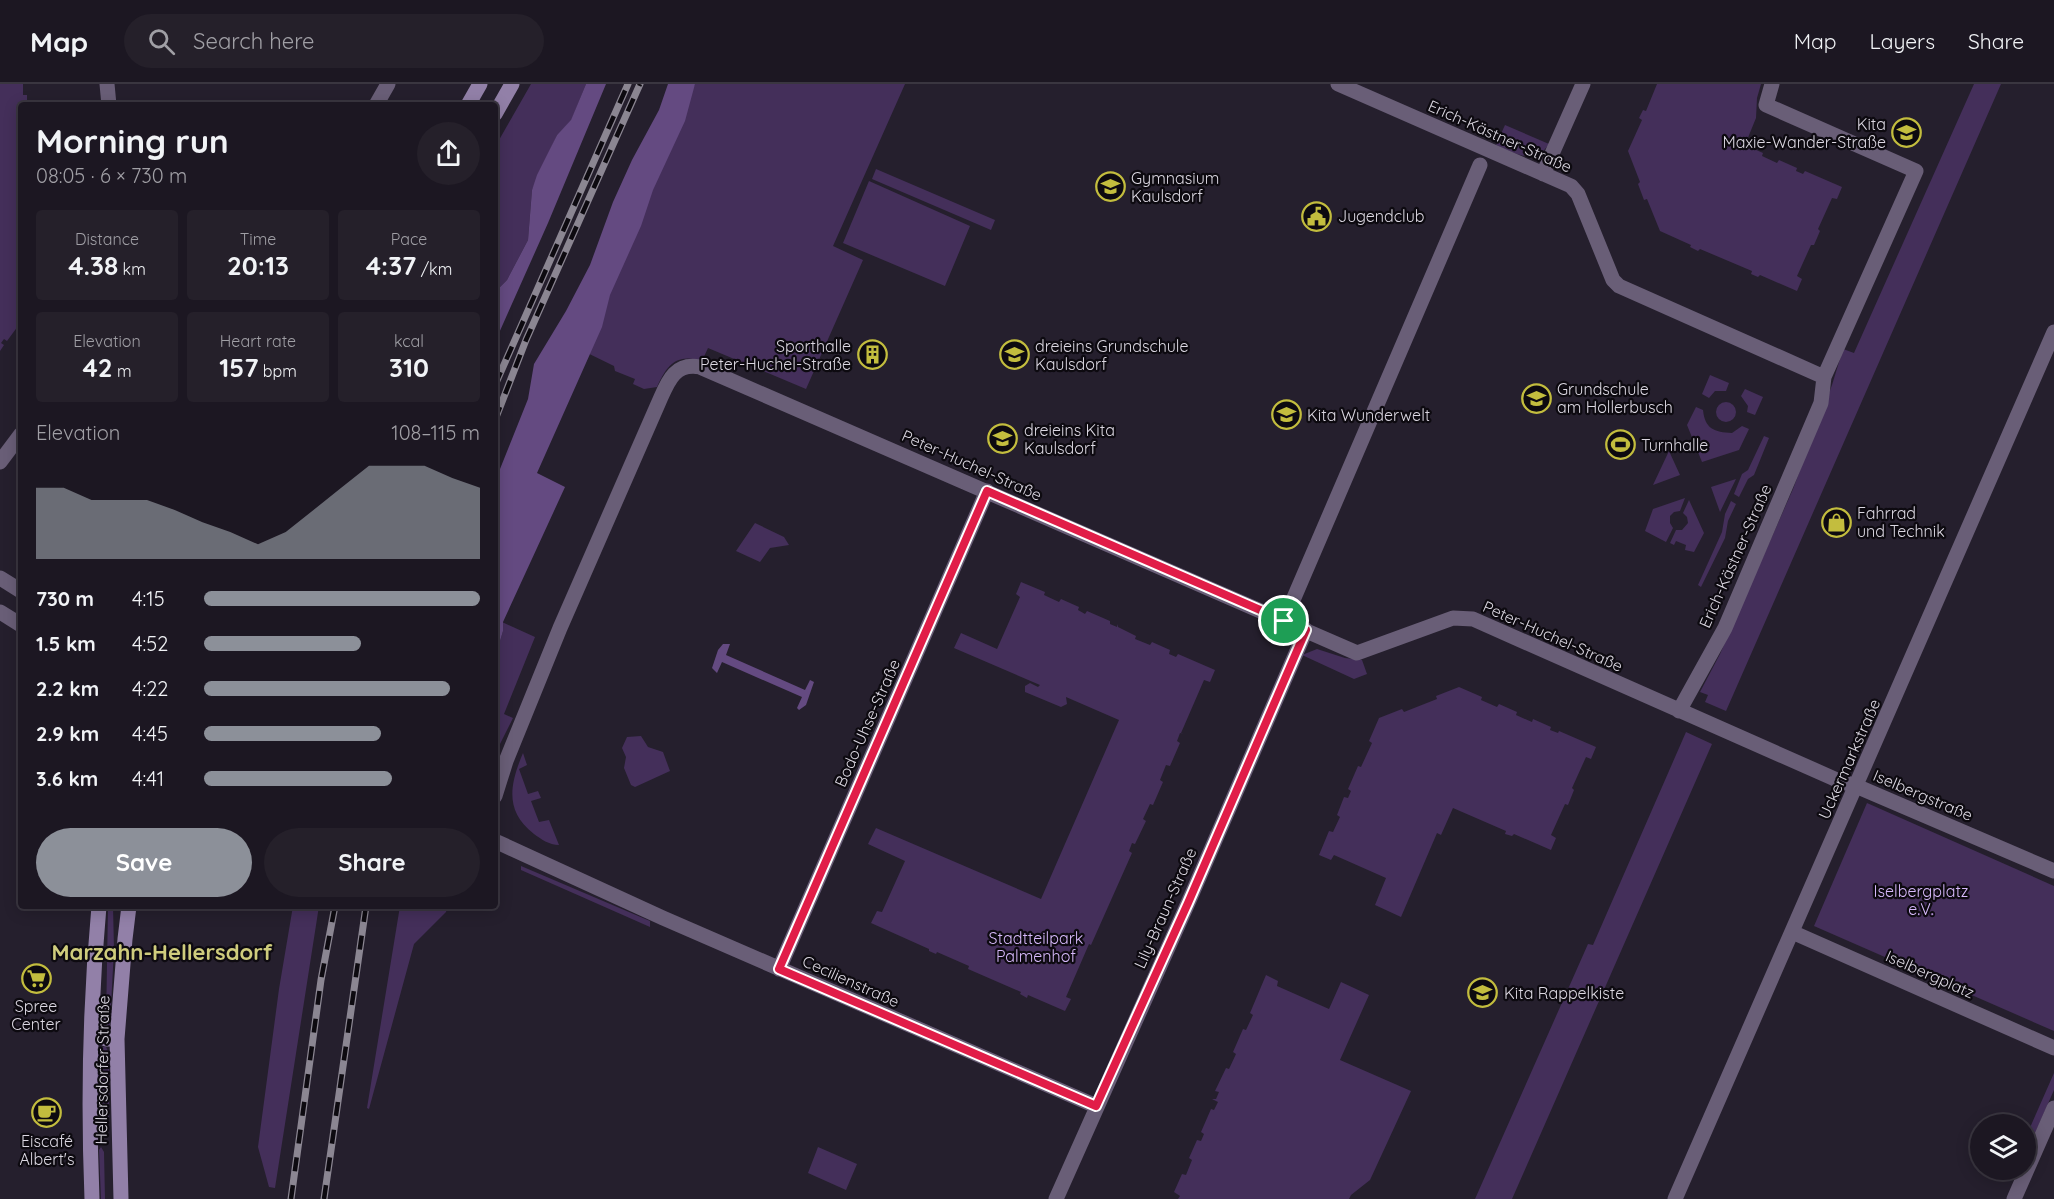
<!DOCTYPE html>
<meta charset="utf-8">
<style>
:root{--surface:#1c1722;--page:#25202a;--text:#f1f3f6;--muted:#a09fa5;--line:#3a3640;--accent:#8c9099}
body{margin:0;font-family:Quicksand,sans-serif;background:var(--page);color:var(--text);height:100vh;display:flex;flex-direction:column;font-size:22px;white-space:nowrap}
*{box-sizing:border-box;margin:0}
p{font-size:20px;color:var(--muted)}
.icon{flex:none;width:33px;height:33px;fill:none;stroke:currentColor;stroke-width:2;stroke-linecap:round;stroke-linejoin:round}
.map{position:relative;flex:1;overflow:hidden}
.details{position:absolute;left:18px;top:18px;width:480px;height:807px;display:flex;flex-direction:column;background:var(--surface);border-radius:6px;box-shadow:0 3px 15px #0003,0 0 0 2px var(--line)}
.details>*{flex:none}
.buttons{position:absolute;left:1970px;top:1030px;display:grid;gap:12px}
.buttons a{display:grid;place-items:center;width:66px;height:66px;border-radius:50%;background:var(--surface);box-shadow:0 3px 15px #0003,0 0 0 2px var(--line);font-size:30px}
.pin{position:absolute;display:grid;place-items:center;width:51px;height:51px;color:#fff;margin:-26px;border:3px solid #fff;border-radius:50%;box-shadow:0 2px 6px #0007}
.round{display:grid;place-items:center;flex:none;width:63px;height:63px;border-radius:32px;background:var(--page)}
.head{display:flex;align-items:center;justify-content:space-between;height:102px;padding:0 18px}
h1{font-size:33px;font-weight:700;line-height:45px}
.figures{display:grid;grid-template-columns:repeat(3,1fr);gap:9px;height:102px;padding:6px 18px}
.figures div{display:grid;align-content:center;border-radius:6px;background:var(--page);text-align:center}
.figures b{font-size:26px;font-weight:700}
.figures small{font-size:16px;font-weight:400}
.figures p{font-size:16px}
.chart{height:168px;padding:12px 18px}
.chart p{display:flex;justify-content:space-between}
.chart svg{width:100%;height:108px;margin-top:6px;fill:var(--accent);opacity:.7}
.primary-button{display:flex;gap:12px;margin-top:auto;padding:12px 18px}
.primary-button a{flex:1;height:69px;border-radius:36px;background:var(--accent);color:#fff;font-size:24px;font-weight:700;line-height:69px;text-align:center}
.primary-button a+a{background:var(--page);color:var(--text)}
ul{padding:0 18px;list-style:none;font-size:20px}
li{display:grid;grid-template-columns:96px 72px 1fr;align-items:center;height:45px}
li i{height:15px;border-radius:8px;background:var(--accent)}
header{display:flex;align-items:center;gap:36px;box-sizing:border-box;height:84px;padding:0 30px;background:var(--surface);border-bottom:2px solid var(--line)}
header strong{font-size:28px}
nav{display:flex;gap:33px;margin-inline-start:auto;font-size:21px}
.search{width:420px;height:54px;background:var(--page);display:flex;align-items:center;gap:15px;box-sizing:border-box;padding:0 21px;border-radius:33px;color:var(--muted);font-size:22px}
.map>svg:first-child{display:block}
.green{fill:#442f5a}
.forest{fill:#644a81}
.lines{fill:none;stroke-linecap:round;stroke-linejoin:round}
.minor{stroke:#695e77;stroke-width:15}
.tertiary{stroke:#695e77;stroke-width:15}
.secondary{stroke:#9280a8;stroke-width:15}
.rail-casing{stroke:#8b8692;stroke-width:7}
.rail{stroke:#0d0a10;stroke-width:4.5;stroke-dasharray:14;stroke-linecap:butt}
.route-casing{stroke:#fff;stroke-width:12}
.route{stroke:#e11d48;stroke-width:8}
.labels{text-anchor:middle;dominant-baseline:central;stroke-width:4.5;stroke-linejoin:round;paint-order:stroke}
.poi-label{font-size:16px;fill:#dbd7e1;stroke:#0d0a10;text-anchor:start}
.street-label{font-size:16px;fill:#dbd7e1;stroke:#0d0a10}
.park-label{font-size:16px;fill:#d7b9fb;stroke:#0d0a10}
.district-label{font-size:22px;font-weight:bold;fill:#cfcc7d;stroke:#0d0a10}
</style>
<header>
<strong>Map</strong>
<div class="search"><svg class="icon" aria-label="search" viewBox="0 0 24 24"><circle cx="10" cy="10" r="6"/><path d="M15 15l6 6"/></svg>Search here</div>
<nav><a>Map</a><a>Layers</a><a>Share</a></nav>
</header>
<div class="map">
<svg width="2054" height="1115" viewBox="0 0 2054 1115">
<rect width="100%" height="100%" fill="#251f2d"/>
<!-- green -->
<path class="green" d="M0,0h23v11h4v5h-3v5h-3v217l-14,19 -3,-2 -3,4 3,2 -4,6z
M531,0h55l-15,37 -14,14 -25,55 -4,50 -21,40 -12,12v-145z
M695,0h210l-72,162 30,14 -57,129 -98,-41 -6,13c-26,-8 -35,4 -45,26l-13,2 -11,-5 2,-5 -20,-8 -1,-5 -41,-20z
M1657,0h104l-4,14 -1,20 -11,27 18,8 -1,3 15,7 2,-3 18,8 -1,3 7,3 2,-3 37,16 -5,12 -5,-1 -14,31 2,2 -6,14h-3l-14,31 5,3 -5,12 -37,-16 -2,2 -7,-3 1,-3 -52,-22 -2,2 -8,-4 1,-2 -31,-14 -13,-32 -3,1 -6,-16 2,-2 -12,-31 14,-31 -3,-2 4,-8 3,1z
M1974,0h27l-275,627 -21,-9 3,-7 -8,-3 20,-38 73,-165 39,-104 11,-36 11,4z
M1505,41l44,19c-14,22 -35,9 -53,1z
M876,85l119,51 -4,10 -119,-51z
M869,97l101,45 -25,60 -102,-43z
M1710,291l19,8 -3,8h-11l-6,7 -7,-4z
M1745,305l18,8 -8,18 -8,-3 1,-6 -7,-10z
M1716 328a10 10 0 1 1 20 0a10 10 0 1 1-20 0Z
M1696,323l7,3c2,19 11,22 29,23l10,-7 7,3 -10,21 -37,12 -15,-37z
M1764,352l5,2 -15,37 -6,4 -9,18 -5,-3 8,-20 6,-4z
M1669,367l11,24 -27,10z
M1736,395l-16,33 -9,-25z
M1685,414l-5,13 -6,1 -4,4v7l3,5 -7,14 -21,-11 8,-22z
M1689,416l15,33 -10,19 -9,-2 1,-5 -10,-4 -2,4 -4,-2 6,-13h6l6,-7 -1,-6 -4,-4z
M1731,417l5,3 -8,17 -3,17 -24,49 -3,-2 24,-53 3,-18z
M755,439l29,14 5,8 -19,3 -10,14 -24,-11z
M1021,498l24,10 -1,3 15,7 2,-3 18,8 -1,3 7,4 2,-3 23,10v3l7,3 1,-3v3l18,9 -1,3 15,6 2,-3 18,8 -1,4 7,3 2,-3 37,16 -5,12 -6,-2 -23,53 3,1 -4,-1 -3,8 3,2 -10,23 -4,-1 -6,15 3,2 -10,23 -3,-1 -7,15 3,2 -11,23 -3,-1 -3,8 3,2 -41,92 -2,-1 -23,53 5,2 -6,12 -37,-16 -1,3 -7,-4 1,-2 -53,-23 1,-3 -32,-14 -1,2 -7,-3v-2l-58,-26 6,-12 5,1 23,-51 -37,-17 8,-16 165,71 78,-179 -53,-23 1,7 -6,3 -36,-15v-6l5,-3 8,4 2,-2 -86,-37 7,-15 36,16 23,-52 -4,-3z
M502,538l33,15 -31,77 9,4 -18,36v-96l8,-27z
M1317,565l28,9 17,2 5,14 -13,5 -52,-24z
M1459,603l23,10 -1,3 16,7 2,-3 18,8 -1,3 16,7 1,-3 18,8 -1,3 8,3 1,-2 37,16 -5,12 -5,-2 -14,31 2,2 -6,15 -3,-1 -14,31 5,3 -5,12 -37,-16 -2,2 -7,-2 1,-3 -53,-23 -12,27 -4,-2 -36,84 -26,-12 11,-27 -52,-23 -3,5 -12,-5 10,-24 4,1 7,-15 -3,-2 7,-18 4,1 3,-7 -3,-2 10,-23 3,1 11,-24 -3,-2 10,-23 23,-9 2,3 33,-13 -1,-3z
M1686,648l26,12 -200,455h-37l113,-255 5,1z
M641,652l7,11 15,5 7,19 -35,16 -4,-2 -7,-17 2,-11 -4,-9 5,-11z
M523,669l4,12 -8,4 9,25 10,-3 3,7 -10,3 8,21 10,-2 10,25c-10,0 -18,-6 -25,-11 -30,-23 -24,-50 -11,-81z
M1867,719l187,83v145l-240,-105z
M521,782l129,55v6l-129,-57z
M108,822h5l1,43 -4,76 -2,1 -2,-2z
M293,822h26l-44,282 -6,-1 -11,-40 21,-158z
M400,822h48l-2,6 -32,32 -45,165 -2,-1z
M1266,891l12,6 -1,5 52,23 12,-27 28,13 -29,65 71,31 -41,89 -19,15 -2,4h-171l2,-3 -6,-4 8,-18 4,1 6,-15 -3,-2 8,-18 4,1 3,-7 -3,-2 10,-23 3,1 4,-8 -6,-3h4l3,-7 -4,-1 11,-23 3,1 7,-15 -3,-2 10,-23 3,1 7,-15 -3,-2z
M102,963h4l3,6v67l-4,4 -5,-1 -2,-4 -1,-66z
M2054,989v17l-29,66v-17z
M101,1063l3,5 1,47h-4l-2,-49z
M818,1063l39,17 -11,26 -38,-17z"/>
<!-- forest -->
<path class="forest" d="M586,0h20l-58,139 -53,119v-50l12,-12 21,-40 4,-50 5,-15 20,-40 14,-15z
M668,0h27l-10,37 -32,69 -12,36 -31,69 -8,32 -65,146 28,14 -62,135v9l-8,27v-168l3,-16 30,-75 6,-35 32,-53 24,-46 23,-63 19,-42 27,-50z
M723,560h7l-4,11 79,35 5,-10 4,2 -8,23 -7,5 -2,-2 5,-11 -80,-35 -5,11 -5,-5 6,-18z"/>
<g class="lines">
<!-- minor -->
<path class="minor" d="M107,0l2,21
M1338,0l233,102 7,8 35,86 6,6 205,91
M376,21l12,-21
M1543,90l40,-90
M0,378l21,-28
M1284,537l196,-456
M1679,627l46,-83 96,-225 3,-26 92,-206 -150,-66 6,-21
M495,712l11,-35 54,-133 98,-224c9,-20 15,-42 42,-37l657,286 96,-35 20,1 364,161 19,6 198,85
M495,757l168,77 433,188
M1792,848l262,116
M779,885l208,-478
M1056,1115l132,-296 118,-273
M1675,1115l379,-867"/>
<!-- tertiary -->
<path class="tertiary" d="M0,494l21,13
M0,528l21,13
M2014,1115l40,-91"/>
<!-- secondary -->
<path class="secondary" d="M468,21l12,-21
M495,30l17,-30
M101,927l-1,18 6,10h11
M92,1115c-4,-98 -2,-195 7,-293
M121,1115l-4,-160 8,-100 4,-33"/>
<defs>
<path id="rail" d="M495,301l133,-301
M495,336l31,-80 114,-256
M291,1115l30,-219 14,-74
M324,1115l42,-293"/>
</defs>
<!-- rail casing -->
<use href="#rail" class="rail-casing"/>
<!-- rail -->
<use href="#rail" class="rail"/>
</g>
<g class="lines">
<defs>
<path id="route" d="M987,407l319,139 -118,273 -92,203 -317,-137z"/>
</defs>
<!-- route casing -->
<use href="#route" class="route-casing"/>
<!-- route -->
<use href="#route" class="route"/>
</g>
<!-- icons -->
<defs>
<symbol id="school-ring" viewBox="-11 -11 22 22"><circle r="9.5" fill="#0d0a10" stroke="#c3bd3e" stroke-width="1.5"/><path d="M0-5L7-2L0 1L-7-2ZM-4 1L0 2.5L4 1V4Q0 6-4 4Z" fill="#c3bd3e"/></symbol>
<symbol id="civic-ring" viewBox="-11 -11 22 22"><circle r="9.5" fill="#0d0a10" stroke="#c3bd3e" stroke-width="1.5"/><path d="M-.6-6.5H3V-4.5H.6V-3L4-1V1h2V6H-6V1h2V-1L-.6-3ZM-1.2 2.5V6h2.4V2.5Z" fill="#c3bd3e"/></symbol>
<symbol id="building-ring" viewBox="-11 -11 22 22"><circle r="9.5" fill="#0d0a10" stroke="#c3bd3e" stroke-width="1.5"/><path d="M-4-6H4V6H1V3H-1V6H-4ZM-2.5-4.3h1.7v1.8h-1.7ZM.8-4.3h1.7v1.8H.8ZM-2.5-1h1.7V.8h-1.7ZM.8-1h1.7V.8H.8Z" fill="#c3bd3e"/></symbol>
<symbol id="stadium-ring" viewBox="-11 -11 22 22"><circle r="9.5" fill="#0d0a10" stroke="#c3bd3e" stroke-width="1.5"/><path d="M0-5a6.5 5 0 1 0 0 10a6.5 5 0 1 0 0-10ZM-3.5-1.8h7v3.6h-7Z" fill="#c3bd3e"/></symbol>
<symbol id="shop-ring" viewBox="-11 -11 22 22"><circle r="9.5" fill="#0d0a10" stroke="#c3bd3e" stroke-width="1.5"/><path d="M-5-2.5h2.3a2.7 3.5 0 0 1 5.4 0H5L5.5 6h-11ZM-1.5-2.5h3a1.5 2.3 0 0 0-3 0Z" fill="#c3bd3e"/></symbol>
<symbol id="supermarket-ring" viewBox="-11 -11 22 22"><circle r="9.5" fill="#0d0a10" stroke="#c3bd3e" stroke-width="1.5"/><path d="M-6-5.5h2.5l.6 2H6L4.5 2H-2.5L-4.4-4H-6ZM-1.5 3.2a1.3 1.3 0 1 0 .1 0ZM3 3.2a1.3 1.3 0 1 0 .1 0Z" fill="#c3bd3e"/></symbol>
<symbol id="cafe-ring" viewBox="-11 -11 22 22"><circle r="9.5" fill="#0d0a10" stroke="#c3bd3e" stroke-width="1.5"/><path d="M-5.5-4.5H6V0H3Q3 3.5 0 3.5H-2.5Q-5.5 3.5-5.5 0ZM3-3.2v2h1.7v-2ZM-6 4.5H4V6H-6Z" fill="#c3bd3e"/></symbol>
</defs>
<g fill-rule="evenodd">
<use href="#school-ring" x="1890" y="32" width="33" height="33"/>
<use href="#school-ring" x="1094" y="86" width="33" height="33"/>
<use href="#civic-ring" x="1300" y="116" width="33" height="33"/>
<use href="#building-ring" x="856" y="254" width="33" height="33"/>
<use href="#school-ring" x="998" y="254" width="33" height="33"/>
<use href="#school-ring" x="1520" y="298" width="33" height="33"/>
<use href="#school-ring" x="1270" y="314" width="33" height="33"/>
<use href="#school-ring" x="986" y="338" width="33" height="33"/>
<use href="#stadium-ring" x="1604" y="344" width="33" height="33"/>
<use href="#shop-ring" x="1820" y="422" width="33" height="33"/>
<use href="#supermarket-ring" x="20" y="878" width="33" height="33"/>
<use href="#school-ring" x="1466" y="892" width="33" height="33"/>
<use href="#cafe-ring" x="30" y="1012" width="33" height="33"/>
</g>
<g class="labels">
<!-- poi labels -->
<g class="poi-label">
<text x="1886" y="40" text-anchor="end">Kita<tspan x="1886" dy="18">Maxie-Wander-Straße</tspan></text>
<text x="1131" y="94">Gymnasium<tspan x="1131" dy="18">Kaulsdorf</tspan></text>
<text x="1338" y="132">Jugendclub</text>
<text x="851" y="262" text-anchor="end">Sporthalle<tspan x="851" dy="18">Peter-Huchel-Straße</tspan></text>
<text x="1035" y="262">dreieins Grundschule<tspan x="1035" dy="18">Kaulsdorf</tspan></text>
<text x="1557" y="305">Grundschule<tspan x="1557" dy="18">am Hollerbusch</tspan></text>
<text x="1307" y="331">Kita Wunderwelt</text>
<text x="1024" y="346">dreieins Kita<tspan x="1024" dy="18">Kaulsdorf</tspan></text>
<text x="1641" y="361">Turnhalle</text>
<text x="1857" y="429">Fahrrad<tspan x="1857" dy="18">und Technik</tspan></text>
<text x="1504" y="909">Kita Rappelkiste</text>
<text x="36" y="922" text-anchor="middle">Spree<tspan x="36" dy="18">Center</tspan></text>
<text x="47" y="1057" text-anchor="middle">Eiscafé<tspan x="47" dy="18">Albert's</tspan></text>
</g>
<!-- street labels -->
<g class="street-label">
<text transform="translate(1500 52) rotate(24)">Erich-Kästner-Straße</text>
<text transform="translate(972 381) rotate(24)">Peter-Huchel-Straße</text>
<text transform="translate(1735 472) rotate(-66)">Erich-Kästner-Straße</text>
<text transform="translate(1553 552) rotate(24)">Peter-Huchel-Straße</text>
<text transform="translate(867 639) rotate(-66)">Bodo-Uhse-Straße</text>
<text transform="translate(1849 675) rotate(-66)">Uckermarkstraße</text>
<text transform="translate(1923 711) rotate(23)">Iselbergstraße</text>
<text transform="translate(1165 824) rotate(-66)">Lily-Braun-Straße</text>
<text transform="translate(1930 890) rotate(24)">Iselbergplatz</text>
<text transform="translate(851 897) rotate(24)">Cecilienstraße</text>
<text transform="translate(102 986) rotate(-89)">Hellersdorfer Straße</text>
</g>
<!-- park labels -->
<g class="park-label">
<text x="1921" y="807">Iselbergplatz<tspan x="1921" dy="18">e.V.</tspan></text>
<text x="1036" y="854">Stadtteilpark<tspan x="1036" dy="18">Palmenhof</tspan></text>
</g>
<!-- district labels -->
<g class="district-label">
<text x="162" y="868">Marzahn-Hellersdorf</text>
</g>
</g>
</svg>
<div class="buttons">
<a><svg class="icon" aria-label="layers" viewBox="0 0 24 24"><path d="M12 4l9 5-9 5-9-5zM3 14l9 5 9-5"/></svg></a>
</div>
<div class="pin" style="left:1284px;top:537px;background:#1e9e55"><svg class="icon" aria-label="arrive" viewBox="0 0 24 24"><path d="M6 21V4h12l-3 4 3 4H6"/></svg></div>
<section class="details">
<div class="head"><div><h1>Morning run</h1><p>08:05 · 6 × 730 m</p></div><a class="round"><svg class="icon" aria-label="share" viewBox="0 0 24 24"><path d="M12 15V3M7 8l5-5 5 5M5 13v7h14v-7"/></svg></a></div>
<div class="figures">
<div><p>Distance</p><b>4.38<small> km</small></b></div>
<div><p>Time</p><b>20:13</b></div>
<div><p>Pace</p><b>4:37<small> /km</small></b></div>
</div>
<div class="figures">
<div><p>Elevation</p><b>42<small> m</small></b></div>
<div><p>Heart rate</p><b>157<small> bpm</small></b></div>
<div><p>kcal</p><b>310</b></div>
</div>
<div class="chart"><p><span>Elevation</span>108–115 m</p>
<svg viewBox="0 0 160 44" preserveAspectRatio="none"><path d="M0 44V15L10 15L20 20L30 20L40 20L50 24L60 29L70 33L80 38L90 33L100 24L110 15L120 6L130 6L140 6L150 11L160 15V44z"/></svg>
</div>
<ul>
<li><b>730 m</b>4:15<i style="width:100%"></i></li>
<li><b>1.5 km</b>4:52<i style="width:57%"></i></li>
<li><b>2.2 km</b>4:22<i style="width:89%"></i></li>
<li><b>2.9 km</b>4:45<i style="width:64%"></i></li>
<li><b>3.6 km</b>4:41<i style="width:68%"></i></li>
</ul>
<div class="primary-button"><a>Save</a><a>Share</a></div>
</section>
</div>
